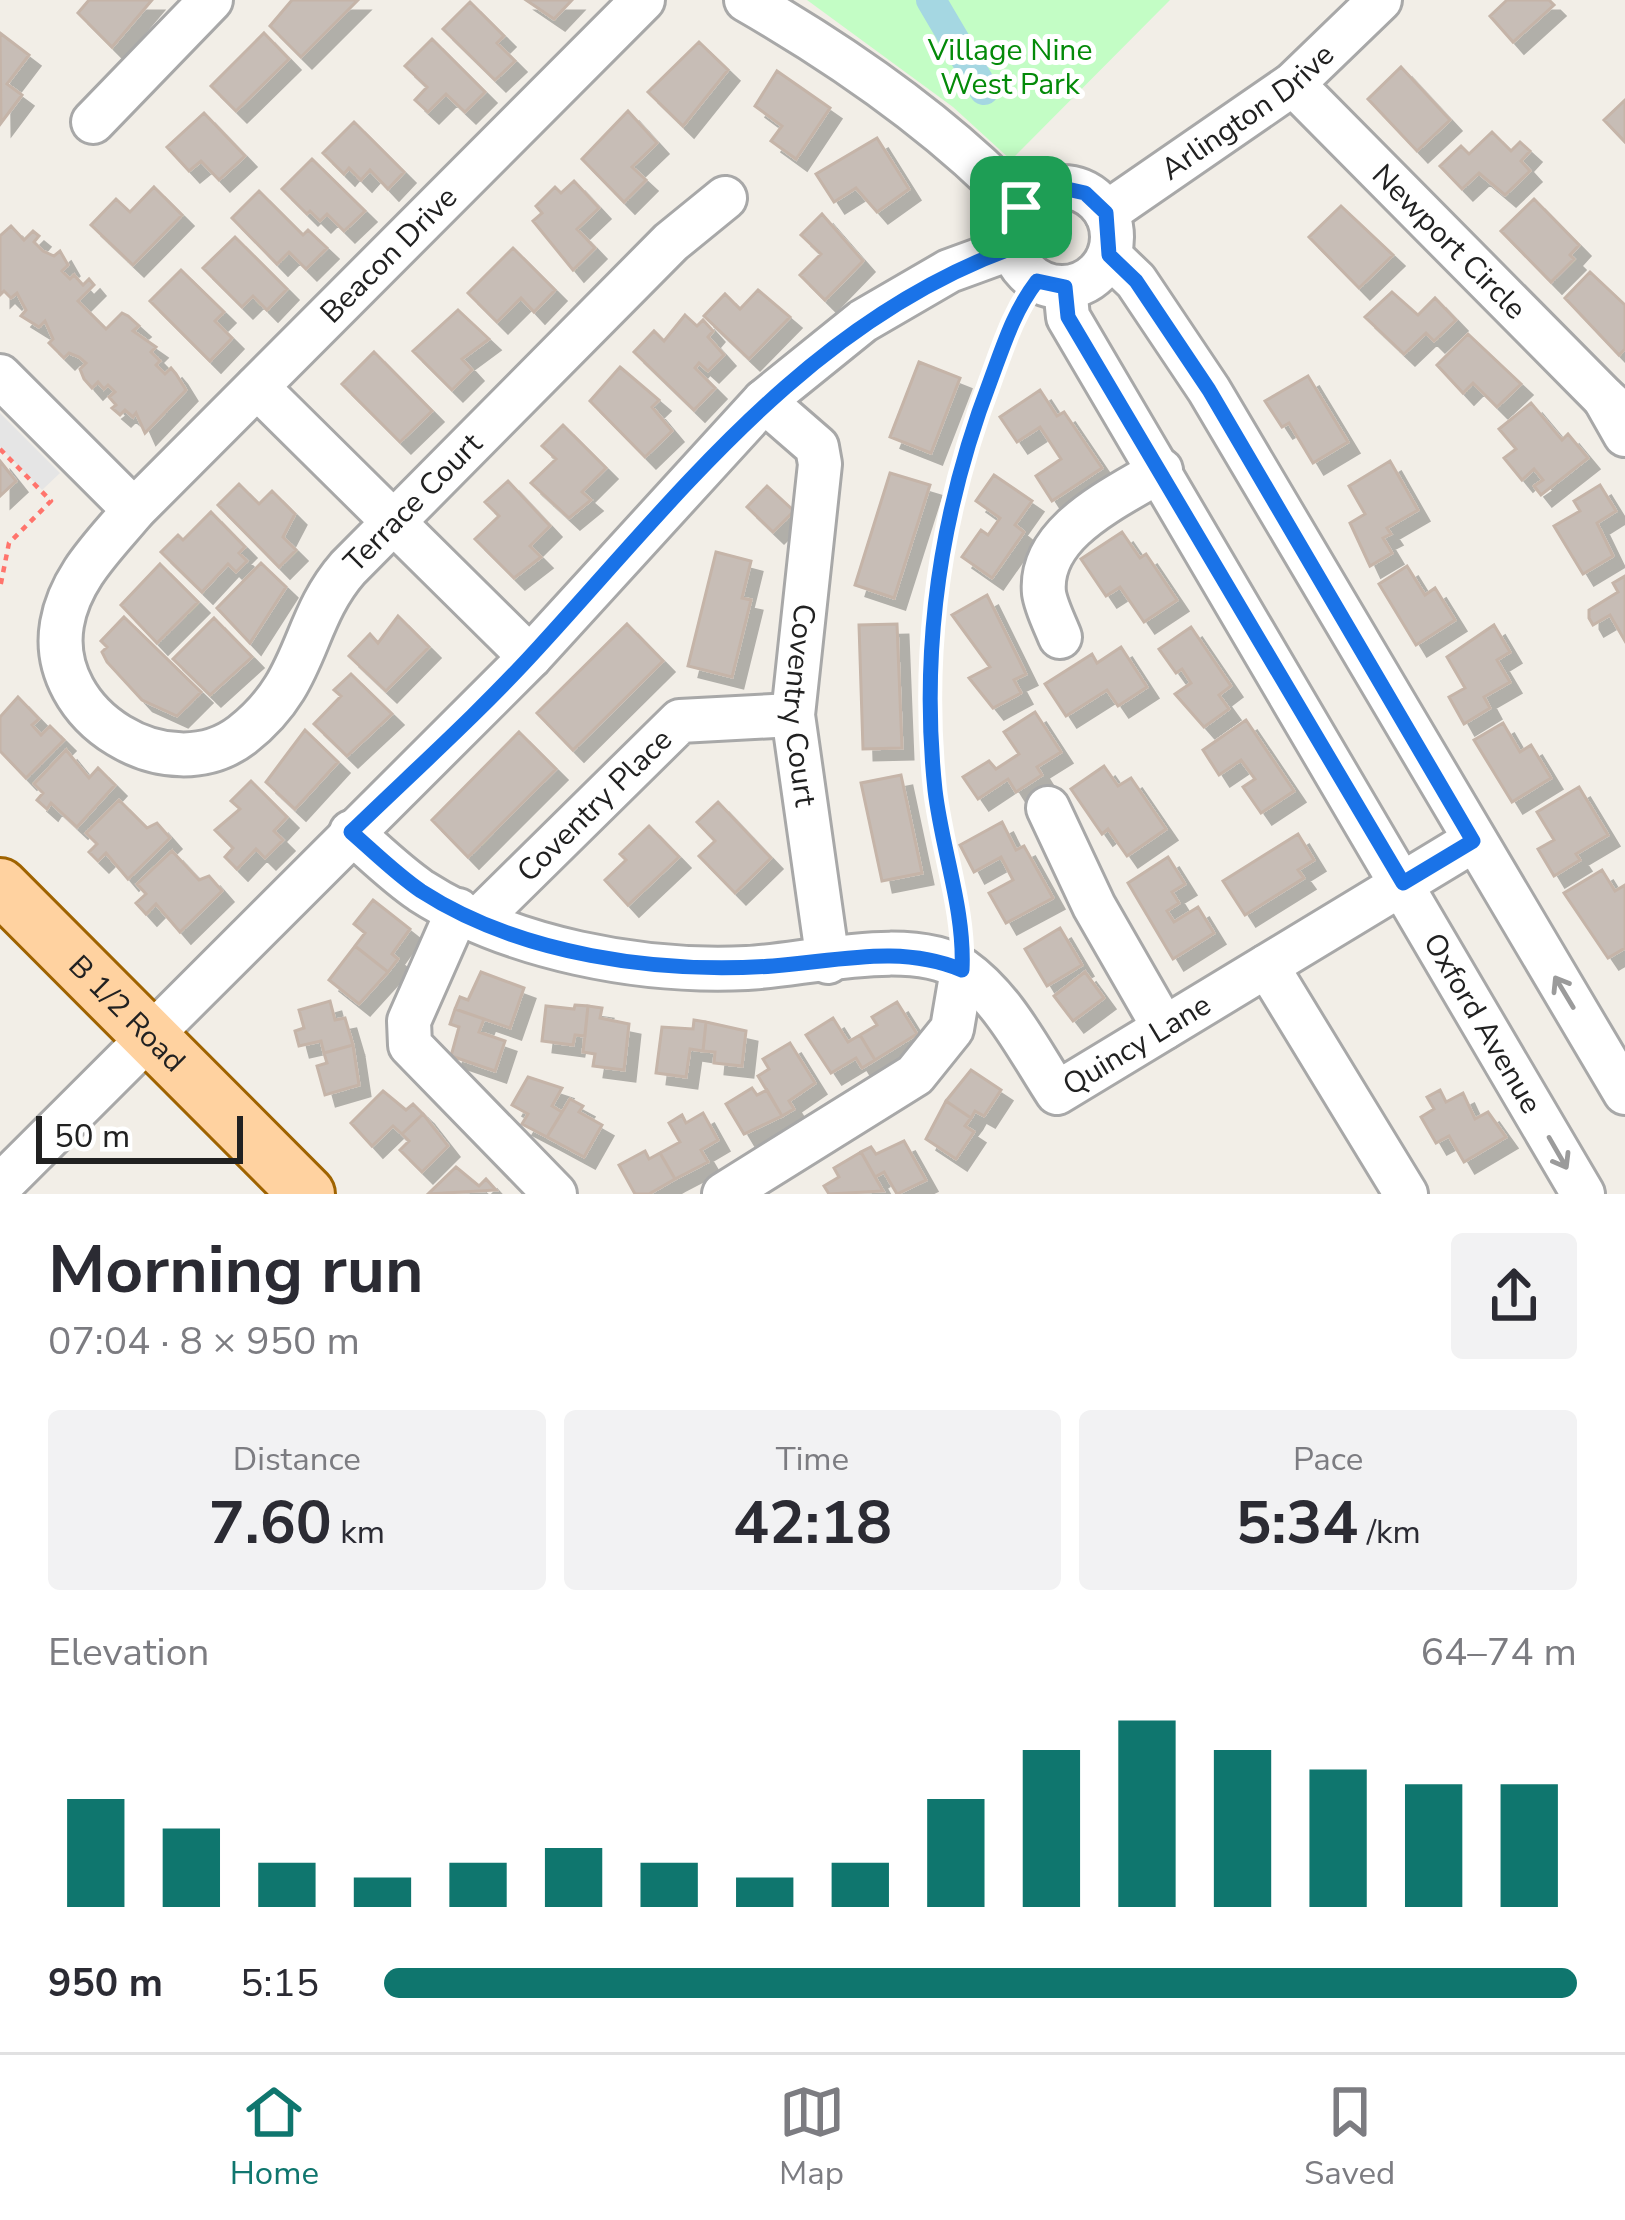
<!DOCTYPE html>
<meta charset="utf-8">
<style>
:root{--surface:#fff;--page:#f2f2f3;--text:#2b2b33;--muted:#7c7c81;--line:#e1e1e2;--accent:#0f766e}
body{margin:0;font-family:"Nunito Sans",sans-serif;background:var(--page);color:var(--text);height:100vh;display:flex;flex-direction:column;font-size:45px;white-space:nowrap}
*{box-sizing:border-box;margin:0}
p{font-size:39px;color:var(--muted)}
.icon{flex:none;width:66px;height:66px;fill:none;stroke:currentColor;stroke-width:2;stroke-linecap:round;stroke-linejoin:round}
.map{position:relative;height:1194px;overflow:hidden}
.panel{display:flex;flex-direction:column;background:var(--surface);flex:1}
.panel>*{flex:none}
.scale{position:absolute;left:36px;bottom:30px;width:207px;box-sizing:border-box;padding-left:12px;border:6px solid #212121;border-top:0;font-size:33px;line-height:42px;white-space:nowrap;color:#212121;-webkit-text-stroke:9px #fff;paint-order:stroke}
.pin{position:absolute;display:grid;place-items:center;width:102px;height:102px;color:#fff;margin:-51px;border-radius:24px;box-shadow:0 6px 18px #0006}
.round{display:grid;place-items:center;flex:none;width:126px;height:126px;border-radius:12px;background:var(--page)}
.head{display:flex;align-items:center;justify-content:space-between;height:204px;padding:0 48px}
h1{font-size:66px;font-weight:700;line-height:90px}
.figures{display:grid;grid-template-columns:repeat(3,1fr);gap:18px;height:204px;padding:12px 48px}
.figures div{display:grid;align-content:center;border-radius:12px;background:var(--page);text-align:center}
.figures b{font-size:60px;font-weight:700}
.figures small{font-size:33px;font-weight:400}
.figures p{font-size:33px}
.chart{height:336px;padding:24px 48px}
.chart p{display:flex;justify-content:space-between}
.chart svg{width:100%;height:216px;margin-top:12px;stroke:var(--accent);stroke-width:6}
ul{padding:0 48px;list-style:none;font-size:39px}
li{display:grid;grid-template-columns:192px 144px 1fr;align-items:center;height:90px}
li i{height:30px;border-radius:15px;background:var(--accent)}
.menu{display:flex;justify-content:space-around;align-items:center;height:168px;border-top:3px solid var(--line);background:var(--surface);font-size:33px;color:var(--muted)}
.menu a{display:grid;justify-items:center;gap:6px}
.menu .current{color:var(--accent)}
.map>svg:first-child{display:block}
.park{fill:#c3fdc5}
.parking{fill:#e5e5e5}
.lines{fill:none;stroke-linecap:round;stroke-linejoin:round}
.canal{stroke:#a5d7e2;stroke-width:30}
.building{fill:#c7bdb6;stroke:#c5b4a8;stroke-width:3;filter:url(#shadow)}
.minor-casing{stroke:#a8a8a8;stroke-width:48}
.major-casing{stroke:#9f6300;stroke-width:60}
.path{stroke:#ff746c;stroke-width:4.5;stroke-dasharray:6 6;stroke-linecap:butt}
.minor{stroke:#fff;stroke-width:42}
.major{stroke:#ffd2a0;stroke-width:54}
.oneway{stroke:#9b9b9b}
.route-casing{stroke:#fff;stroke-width:24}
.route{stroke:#1a73e8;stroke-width:15}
.labels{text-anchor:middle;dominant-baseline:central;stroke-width:10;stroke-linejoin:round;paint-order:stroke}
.park-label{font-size:30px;fill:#048a09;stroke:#fff}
.street-label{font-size:30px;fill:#212121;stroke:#fff}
</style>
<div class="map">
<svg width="1625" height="1194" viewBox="0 0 1625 1194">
<defs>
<filter id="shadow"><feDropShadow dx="11" dy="11" stdDeviation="0" flood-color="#0004"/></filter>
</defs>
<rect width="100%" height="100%" fill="#f2eee7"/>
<!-- park -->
<path class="park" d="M807,0h363l-159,160 -58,-53z"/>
<!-- parking -->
<path class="parking" d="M0,413l60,60 -18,17 -42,-43z"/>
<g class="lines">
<!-- canal -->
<path class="canal" d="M931,0l53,90"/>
</g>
<!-- building -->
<path class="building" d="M89,0h63l-40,47 -34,-34z
M292,0h66l-57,57 -31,-31z
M526,0h46l-18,19z
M1507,0h42l5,5 -41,37 -23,-26z
M470,2l34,34 -7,7 18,18 -20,19 -52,-51z
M0,33l29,22 -22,29 15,11 -21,28z
M264,33l25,26 -53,52 -25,-25z
M432,39l53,53 -20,20 -19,-18 -18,18 -13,-12 12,-13 -22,-21z
M699,42l29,28 -45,56 -35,-34z
M1401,67l49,53 -33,31 -49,-52z
M777,71l53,37 -34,51 -25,-18 11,-15 -27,-20z
M1625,100v42l-21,-22z
M628,111l29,32 -25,24 14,13 -22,22 -42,-43z
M204,113l41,43 -26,24 -18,-19 -12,10 -22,-24z
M354,122l50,50 -16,17 -18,-19 -9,10 -12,-12 -5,6 -21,-21z
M1492,132l19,19 9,-9 10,9 -9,10 9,10 -25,24 -26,-22 -17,16 -22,-23 21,-20 8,8z
M877,138l32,51 -32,23 -21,-24 -22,14 -18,-28z
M312,159l53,52 -21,20 -17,-17 -7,7 -10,-10 -3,3 -25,-25z
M574,181l25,27 -22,21 18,19 -22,22 -40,-49 9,-8 -6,-7 19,-19 6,6z
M154,187l28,28 -49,50 -42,-40 25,-26 14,13z
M259,191l44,44 5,-5 19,18 -21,21 -17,-17 -12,12 -45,-46z
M1534,199l45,46 -9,10 4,4 -23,23 -50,-51z
M1341,206l52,49 -34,33 -50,-51z
M822,214l41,47 -38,39 -25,-25 21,-21 -20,-19z
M11,226l13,14 9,-9 6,5 -5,6 9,9 11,5 6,-5 8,14 -6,6 8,8 4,-4 9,10 6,-6 5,6 -16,16 28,28 16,-16 6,3 11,10 -6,5 23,16 -5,5 9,9 -4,4 9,9 6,-6 5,6 10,16 -41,43 -9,-20 -3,4 -8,-7 -5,5 -8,-7 4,-3 -7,-8 6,-5 -7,-7 -4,4 -6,-7 -6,6 -8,-9 -4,-10 6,-6 -7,-6 -10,-4 -5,5 -15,-15 4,-4 -8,-18 -6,6 -18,-11 5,-6 -9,-17 -6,5 -7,-7 -4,4v-59z
M235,237l52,52 -20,21 -14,-14 -11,11 -39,-39z
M513,248l42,42 -21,22 -13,-14 -24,24 -29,-29z
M181,270l43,42 -9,9 17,17 -22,23 -60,-60z
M1590,272l35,33v44l-6,6 -54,-57z
M758,290l32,27 -41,42 -45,-43 21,-22 15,15z
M1392,292l26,23 17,-17 21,22 -22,21 -8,-8 -22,21 -39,-37z
M458,310l31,29 -27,20 10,11 -20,20 -39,-39z
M685,315l12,11 6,-6 10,11 -5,6 16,18 -16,16 -9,-8 -4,5 20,20 -21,22 -60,-58 20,-21 10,10z
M1468,334l53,50 -24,23 -24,-24 -10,10 -26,-28z
M374,352l58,59 -32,31 -58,-58z
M919,362l41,16 -29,75 -41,-16z
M620,367l39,33 -7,7 20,24 -27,26 -55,-56z
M1308,376l40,66 -35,21 -24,-40 -7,4 -17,-26z
M1040,390l17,26 7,-4 38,56 -50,33 -16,-25 25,-17 -21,-32 -23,15 -17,-25z
M1531,403l31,37 6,-6 20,24 -47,37 -7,-9 9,-6 -9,-11 -12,11 -18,-22 12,-9 -17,-20z
M563,425l43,43 -24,24 9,8 -22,18 -38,-35 25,-24 -14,-13z
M0,461l16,20 -16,15z
M1390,461l28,49 -31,18 4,6 -8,4 9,15 -22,13 -20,-43 15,-9 -16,-28z
M890,473l40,12 -36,113 -39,-13z
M994,475l38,26 -17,24 9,7 -32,46 -30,-21 19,-27 7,5 12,-17 -24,-17z
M508,481l42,45 -20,20 11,11 -27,21 -39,-39 24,-23 -14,-14z
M239,484l20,20 13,-13 23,23 -12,23 13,13 -17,17 -61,-62z
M1600,485l16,26 -19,12 16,33 -30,18 -29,-48 26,-15 -6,-10z
M767,486l27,25 -21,21 -26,-25z
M211,512l34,35 -6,6 8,8 -11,11 -8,-8 -26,28 -41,-40 17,-17 5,5z
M1122,532l18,26 6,-4 31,46 -33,22 -24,-35 -14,9 -25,-37z
M716,552l35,9 -9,37 9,2 -19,77 -44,-11z
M261,563l25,24 -36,56 -33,-35z
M160,564l38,38 -41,41 -36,-38z
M1407,566l18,29 10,-7 20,32 -39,25 -37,-61z
M1625,576v65l-15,-26 -17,10 -4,-7v-8l29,-18 -5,-9z
M987,595l39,79 -12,6 7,13 -28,15 -24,-30 21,-11 -38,-52z
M398,616l31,31 -43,44 -37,-35 21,-22 8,9z
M124,617l77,75 -24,24 -35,-16 -35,-38 -5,-10 5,-5 -6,-6z
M214,618l38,39 -42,38 -37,-36z
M627,624l36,37 -90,89 -36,-37z
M897,624l5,124 -39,1 -4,-124z
M1494,625l16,27 -13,8 13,22 -26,15 6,11 -26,16 -15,-27 16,-9 -18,-31z
M1191,627l40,59 -12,9 10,14 -25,18 -29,-33 16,-11 -9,-14 -6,4 -17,-24z
M1121,647l26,40 -29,19 -11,-16 -41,26 -21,-32 47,-30 5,9z
M351,674l41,40 -45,42 -33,-32 27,-28 -7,-6z
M18,697l21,22 -7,6 9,10 9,-9 14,14 -38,38 -26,-27v-34z
M1035,712l26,40 -24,15 5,8 -26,17 -8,-13 -30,20 -15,-22 26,-16 7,8 23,-15 -15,-22z
M1246,720l48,71 -33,22 -18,-26 12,-8 -14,-19 -22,15 -16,-25z
M1503,723l17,29 11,-7 20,33 -39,24 -38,-62z
M305,730l33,32 -43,47 -29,-27z
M519,732l37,37 -88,88 -36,-37z
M66,750l23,28 9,-10 17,17 -38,42 -26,-24 -4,6 -10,-9 6,-7 -9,-9z
M1104,766l14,20 13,-8 35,51 -39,27 -19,-27 -6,5 -31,-45z
M901,775l21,98 -40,8 -21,-98z
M251,781l36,36 -13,14 9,9 -18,18 -9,-9 -19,20 -12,-12 8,-9 -18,-18 25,-21 -9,-8z
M1579,787l29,48 -32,19 4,6 -26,16 -16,-27 16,-9 -17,-28z
M119,800l28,28 10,-5 13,15 -42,41 -22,-26 -8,8 -9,-9 8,-8 -11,-11z
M718,802l53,56 -36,35 -36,-37 16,-15 -18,-19z
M1002,822l14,28 8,-4 29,52 -47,25 -17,-30 24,-13 -12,-23 -27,15 -14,-27z
M649,826l30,31 -51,48 -23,-25 21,-20 -6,-6z
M1298,834l16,26 -16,10 6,8 -59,37 -22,-34z
M172,851l27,29 10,-4 13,15 -42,41 -24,-28 -10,10 -10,-11 10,-9 -9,-10z
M1168,857l17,27 -13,8 7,11 -12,8 7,11 24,-15 16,26 -41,26 -45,-76z
M1602,870l13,21 10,-6v63l-17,10 -44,-65z
M373,900l37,29 -18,25 6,5 -10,13 -33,-26 10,-13 -11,-9z
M1060,928l22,37 -35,21 -22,-37z
M355,946l33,26 -29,32 -30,-24z
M481,972l43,16 -14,40 -55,-19 5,-12 8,3z
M1085,972l19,26 -31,23 -19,-25z
M330,1001l5,19 10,-2 8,27 -29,8 -3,-12 -22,5 -4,-15 9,-3 -5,-18z
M897,1002l20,32 -42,26 -15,-25 17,-10 -5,-8z
M575,1005l13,1 -3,30 -10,-1 -2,10 -31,-4 4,-35 28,3z
M588,1006l14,2 -2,10 29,6 -5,46 -31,-4 2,-12 -12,-2z
M455,1009l29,10 -5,13 26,9 -10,30 -44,-15 8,-29 -9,-3z
M833,1018l15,24 12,-7 15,25 -13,8 -6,-10 -25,15 -25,-38z
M694,1020l12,2 -3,29 -13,-2 -4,28 -30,-4 6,-46 31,2z
M706,1022l40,9 -4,35 -28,-3 1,-11 -12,-1z
M790,1043l25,40 -26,18 5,8 -12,7 -24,-40 11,-7 -6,-10z
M353,1045l6,40 -34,10 -8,-29 10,-3 -3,-10z
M971,1070l30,20 -17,26 -9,-5 -4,7 -25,-17z
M528,1077l34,11 -10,18 10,6 -15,25 -25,-13 6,-10 -16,-9z
M752,1088l5,7 10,-5 15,26 -38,18 -18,-30z
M1440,1090l6,12 17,-9 12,26 13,-7 18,25 -42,25 -15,-26 -13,7 -15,-26 13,-8 -7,-12z
M383,1091l23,19 7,-6 10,10 -21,20 -9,-8 -21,20 -21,-23z
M570,1099l13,7 -4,6 23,13 -18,32 -37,-20z
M946,1101l25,17 -6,8 9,6 -18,27 -30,-20z
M703,1113l15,27 -17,10 7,12 -33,17 -15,-26 20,-11 -11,-19 13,-8 4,8z
M423,1114l25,32 -26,26 -22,-22 9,-9 -7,-7z
M904,1141l22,39 -29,14 -13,-22 -9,5 -14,-25 10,-5 5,7z
M645,1151l4,8 11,-6 15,26 -26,15h-14l-16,-29z
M861,1152l22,39 -54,3 -5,-8 15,-9 -5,-9z
M456,1167l23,19 7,-7 10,11 -68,4z"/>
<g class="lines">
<defs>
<g id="minor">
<path id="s1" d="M643,0l-509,510c-29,35 -64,67 -72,114 -16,93 107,167 180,111 68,-53 58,-112 106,-167l323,-326 54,-44"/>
<path d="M746,0c99,57 196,124 275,207"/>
<path id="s2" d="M1293,84l311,314"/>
<path d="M93,122l118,-122"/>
<circle cx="1062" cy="237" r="50"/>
<path id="s3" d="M1106,213l187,-129 87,-84"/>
<path d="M1109,255l27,26 73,109 416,703"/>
<path id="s4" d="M1065,287l3,30 515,877"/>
<path d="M0,376l134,134"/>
<path d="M257,387l273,270"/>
<path id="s5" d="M764,401l53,46 3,17 -27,251 35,247"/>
<path d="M1624,416l-20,-18 21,37"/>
<path d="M1060,637c-5,-13 -14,-30 -16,-44 -6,-62 74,-96 117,-123"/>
<path d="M1048,808l46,98 70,122"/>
<path id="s6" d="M351,832c22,19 45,42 70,59 90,58 220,82 326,77 59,-3 166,-32 216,2 41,29 67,82 94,123l416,-252"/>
<path d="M458,910l-49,111 1,24 145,149"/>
<path id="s7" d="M479,919l201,-198 113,-6"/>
<path d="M1267,966l139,228"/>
<path d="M0,1186l530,-529 234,-256 99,-80 86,-50 63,-23"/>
<path d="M724,1194l191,-119 37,-46 10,-59"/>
</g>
<g id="major">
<path id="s8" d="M0,886l307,308"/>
</g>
</defs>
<!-- minor casing -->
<use href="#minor" class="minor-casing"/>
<!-- major casing -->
<use href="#major" class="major-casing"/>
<!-- path -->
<path class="path" d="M0,449l51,52 -42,42 -9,45
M961,931c-34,-158 -43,-313 -1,-471 14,-52 39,-104 58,-154l12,-15"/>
<!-- minor -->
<use href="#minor" class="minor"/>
<!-- major -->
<use href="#major" class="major"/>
</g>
<!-- one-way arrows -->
<defs><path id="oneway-shaft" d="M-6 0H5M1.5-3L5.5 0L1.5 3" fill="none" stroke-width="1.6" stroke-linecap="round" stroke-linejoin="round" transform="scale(3)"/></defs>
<g class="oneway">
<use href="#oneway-shaft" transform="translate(1564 992) rotate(-121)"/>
<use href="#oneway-shaft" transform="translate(1558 1153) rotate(60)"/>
</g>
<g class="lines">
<defs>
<path id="route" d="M1058,187l27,6 21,20 3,42 27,26 73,109 264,451 -70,42 -335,-566 -3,-30 -28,-6c-23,30 -33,63 -46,98 -51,133 -71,269 -56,411 7,60 30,120 27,180 -61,-26 -124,-9 -189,-4 -115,8 -253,-11 -352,-75 -25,-17 -48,-40 -70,-59 63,-61 129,-120 188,-185 141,-154 271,-326 473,-399l9,-41z"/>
</defs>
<!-- route casing -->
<use href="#route" class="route-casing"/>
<!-- route -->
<use href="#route" class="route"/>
</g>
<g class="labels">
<!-- park labels -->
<g class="park-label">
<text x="1010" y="50">Village Nine<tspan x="1010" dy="34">West Park</tspan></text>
</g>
<!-- street labels -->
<g class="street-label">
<text stroke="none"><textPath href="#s3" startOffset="174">Arlington Drive</textPath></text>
<text stroke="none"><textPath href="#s2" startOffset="222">Newport Circle</textPath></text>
<text transform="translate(389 255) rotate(-45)">Beacon Drive</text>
<text stroke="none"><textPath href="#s1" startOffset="1413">Terrace Court</textPath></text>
<text stroke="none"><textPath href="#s5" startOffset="330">Coventry Court</textPath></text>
<text stroke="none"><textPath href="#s7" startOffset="162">Coventry Place</textPath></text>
<text stroke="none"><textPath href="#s8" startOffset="180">B 1/2 Road</textPath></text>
<text stroke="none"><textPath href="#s4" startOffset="849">Oxford Avenue</textPath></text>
<text stroke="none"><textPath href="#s6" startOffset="900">Quincy Lane</textPath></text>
</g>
</g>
</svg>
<div class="scale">50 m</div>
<div class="pin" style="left:1021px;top:207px;background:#1e9e55"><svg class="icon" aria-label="arrive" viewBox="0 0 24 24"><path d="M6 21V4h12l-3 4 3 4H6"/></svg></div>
</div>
<section class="panel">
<div class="head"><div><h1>Morning run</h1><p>07:04 · 8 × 950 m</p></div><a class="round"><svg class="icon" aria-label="share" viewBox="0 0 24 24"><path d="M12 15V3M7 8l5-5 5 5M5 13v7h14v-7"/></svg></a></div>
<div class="figures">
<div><p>Distance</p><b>7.60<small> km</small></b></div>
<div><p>Time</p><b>42:18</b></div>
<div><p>Pace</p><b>5:34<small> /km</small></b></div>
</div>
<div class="chart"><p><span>Elevation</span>64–74 m</p>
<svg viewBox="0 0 160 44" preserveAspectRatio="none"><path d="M5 44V22M15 44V28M25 44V35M35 44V38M45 44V35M55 44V32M65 44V35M75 44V38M85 44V35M95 44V22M105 44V12M115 44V6M125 44V12M135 44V16M145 44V19M155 44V19"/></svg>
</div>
<ul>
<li><b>950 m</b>5:15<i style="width:100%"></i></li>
</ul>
</section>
<nav class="menu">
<a class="current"><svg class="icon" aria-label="home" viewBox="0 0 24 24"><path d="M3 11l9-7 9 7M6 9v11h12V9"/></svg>Home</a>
<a><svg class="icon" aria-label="map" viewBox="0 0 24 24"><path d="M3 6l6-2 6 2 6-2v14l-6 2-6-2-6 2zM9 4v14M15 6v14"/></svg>Map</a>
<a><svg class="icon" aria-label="saved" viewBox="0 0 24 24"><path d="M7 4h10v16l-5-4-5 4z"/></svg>Saved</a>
</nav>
